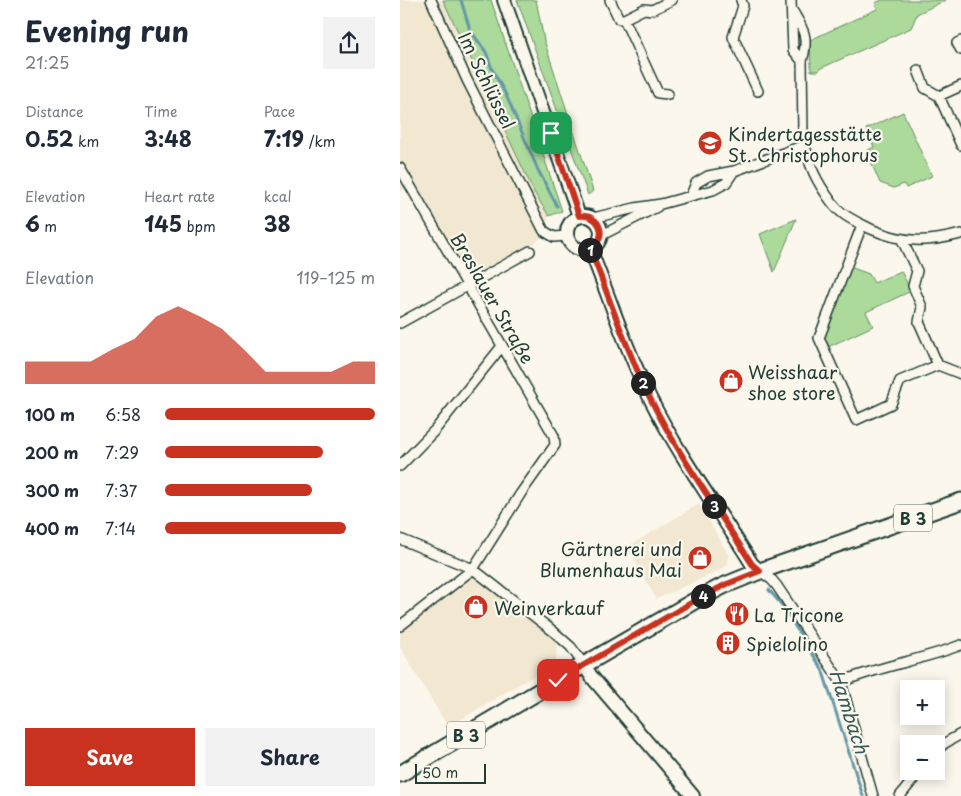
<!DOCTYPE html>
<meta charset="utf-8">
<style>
:root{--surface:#fff;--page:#f2f2f3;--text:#1f2937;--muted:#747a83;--accent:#c8321e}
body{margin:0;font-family:"Playpen Sans",sans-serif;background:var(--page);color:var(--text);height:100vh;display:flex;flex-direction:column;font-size:19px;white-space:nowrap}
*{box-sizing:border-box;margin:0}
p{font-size:16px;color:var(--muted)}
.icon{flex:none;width:28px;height:28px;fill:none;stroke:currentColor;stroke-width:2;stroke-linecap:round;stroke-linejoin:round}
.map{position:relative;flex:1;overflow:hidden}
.sheet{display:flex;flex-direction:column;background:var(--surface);width:400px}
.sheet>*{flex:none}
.buttons{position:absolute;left:500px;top:680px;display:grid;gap:10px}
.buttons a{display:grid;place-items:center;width:45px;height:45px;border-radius:0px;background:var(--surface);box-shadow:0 2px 12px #0003;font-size:25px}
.scale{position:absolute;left:15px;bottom:12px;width:71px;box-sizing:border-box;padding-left:5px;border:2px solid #1f3d34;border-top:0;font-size:14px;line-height:18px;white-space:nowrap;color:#1f3d34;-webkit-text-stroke:4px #fbf7ec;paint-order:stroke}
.pin{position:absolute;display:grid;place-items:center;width:42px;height:42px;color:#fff;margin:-21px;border-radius:10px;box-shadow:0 2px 8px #0006}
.km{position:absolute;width:25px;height:25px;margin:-12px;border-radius:50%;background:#222;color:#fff;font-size:14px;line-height:25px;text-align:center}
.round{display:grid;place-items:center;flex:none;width:52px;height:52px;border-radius:0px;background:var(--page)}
.head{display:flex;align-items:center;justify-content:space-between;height:85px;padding:0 25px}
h1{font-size:28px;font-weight:700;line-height:38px}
.stats{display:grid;grid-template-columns:repeat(3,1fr);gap:8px;height:85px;padding:5px 25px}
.stats div{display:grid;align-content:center}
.stats b{font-size:21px;font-weight:700}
.stats small{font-size:14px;font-weight:400}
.stats p{font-size:14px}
.chart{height:140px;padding:10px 25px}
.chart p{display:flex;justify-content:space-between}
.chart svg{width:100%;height:90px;margin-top:5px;fill:var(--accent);opacity:.7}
.action{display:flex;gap:10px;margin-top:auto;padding:10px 25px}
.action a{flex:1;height:58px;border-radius:0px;background:var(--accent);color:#fff;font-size:20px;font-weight:700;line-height:58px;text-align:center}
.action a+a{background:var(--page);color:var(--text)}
ul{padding:0 25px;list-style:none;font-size:16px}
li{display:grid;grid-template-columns:80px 60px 1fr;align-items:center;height:38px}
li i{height:12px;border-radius:6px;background:var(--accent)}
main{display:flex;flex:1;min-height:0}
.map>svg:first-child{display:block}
.built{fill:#f2e7d1}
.green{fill:#abda9a;stroke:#658c67}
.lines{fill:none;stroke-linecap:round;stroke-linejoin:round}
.stream{stroke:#6698a8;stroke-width:3}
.street-casing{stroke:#1f3d34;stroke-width:12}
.secondary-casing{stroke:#1f3d34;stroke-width:16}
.primary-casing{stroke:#1f3d34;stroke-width:19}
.street{stroke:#fbf7ec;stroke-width:9}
.secondary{stroke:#fbf7ec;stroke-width:12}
.primary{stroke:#fbf7ec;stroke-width:15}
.route-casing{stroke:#fff;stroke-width:10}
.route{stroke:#c8321e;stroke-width:6}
.labels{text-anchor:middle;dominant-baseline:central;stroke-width:4.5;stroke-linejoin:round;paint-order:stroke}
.shield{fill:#fbf7ec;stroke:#61756b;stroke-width:1}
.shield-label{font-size:16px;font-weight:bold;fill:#1f3d34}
.street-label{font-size:18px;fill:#1f3d34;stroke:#fbf7ec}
.poi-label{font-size:18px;fill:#1f3d34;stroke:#fbf7ec;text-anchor:start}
.water-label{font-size:19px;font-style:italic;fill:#375b5b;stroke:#fbf7ec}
</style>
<main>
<section class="sheet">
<div class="head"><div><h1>Evening run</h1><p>21:25</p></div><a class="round"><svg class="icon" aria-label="share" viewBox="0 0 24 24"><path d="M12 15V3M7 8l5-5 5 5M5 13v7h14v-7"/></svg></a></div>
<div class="stats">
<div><p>Distance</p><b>0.52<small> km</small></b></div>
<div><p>Time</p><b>3:48</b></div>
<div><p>Pace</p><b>7:19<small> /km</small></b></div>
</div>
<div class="stats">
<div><p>Elevation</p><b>6<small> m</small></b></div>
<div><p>Heart rate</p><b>145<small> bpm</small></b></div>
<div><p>kcal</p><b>38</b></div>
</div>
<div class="chart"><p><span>Elevation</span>119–125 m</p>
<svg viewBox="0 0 160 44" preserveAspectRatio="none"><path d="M0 44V33L10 33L20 33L30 33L40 27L50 22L60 11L70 6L80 11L90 17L100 27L110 38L120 38L130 38L140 38L150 33L160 33V44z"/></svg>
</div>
<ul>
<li><b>100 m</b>6:58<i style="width:100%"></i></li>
<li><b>200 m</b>7:29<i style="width:75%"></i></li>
<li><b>300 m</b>7:37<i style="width:70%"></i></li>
<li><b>400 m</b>7:14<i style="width:86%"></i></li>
</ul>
<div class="action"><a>Save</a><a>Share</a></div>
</section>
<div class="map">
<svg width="561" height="796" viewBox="0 0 561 796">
<rect width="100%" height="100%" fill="#fbf7ec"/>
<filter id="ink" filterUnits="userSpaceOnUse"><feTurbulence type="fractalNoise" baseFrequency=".02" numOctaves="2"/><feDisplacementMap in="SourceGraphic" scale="10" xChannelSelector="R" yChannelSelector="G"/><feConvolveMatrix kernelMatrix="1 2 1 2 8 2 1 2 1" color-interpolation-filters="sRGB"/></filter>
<g filter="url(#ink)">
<!-- built -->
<path class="built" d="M0,0h43l92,194 14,22 -8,22 -10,8 -27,12 -36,22 -55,-97 -13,8z
M299,504l28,48 2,4 -1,8 -7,6 -65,29 -29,-52z
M74,571l83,69 -1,22 -108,65 -48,-80v-15l47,-35z"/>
<!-- green -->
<path class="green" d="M43,0h48l71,211 -13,5 -14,-22z
M117,0h19l8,40 49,151 -5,4z
M482,0h64l-29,14 -6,14 -92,41v2h-8l-1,-31 67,-31 -2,-6z
M503,112l29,64 -26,12 -2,-4 -10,4 -14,-5 -14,-32 8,-4 -8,-18z
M396,219l-22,53 -14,-38z
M450,267l19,7 5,9 27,-12 10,20 -45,21 7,14 -45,21 -5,-10z"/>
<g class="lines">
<!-- stream -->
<path class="stream" d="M61,0l9,30 16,22 6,17 14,26 32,75 19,36
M369,590l12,14 41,65 41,127"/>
<defs>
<path id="street" d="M31,0l36,80 77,151 10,6 13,-1
M210,0l9,19h5l34,74 10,1
M341,0l2,6 -10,31 25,54
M391,0l2,50 9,11
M392,10c12,20 17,27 10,51l1,73c4,24 9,40 23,60 4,6 9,14 15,18 8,7 20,12 30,17 32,14 56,14 90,5
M224,19l20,-10 8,1 20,-10
M561,41l-4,2 4,7
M518,70l7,18 14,8 22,49
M539,96l22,-10
M0,168l154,268 1,9 -34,48 -48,76 -73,57
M291,195l5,-12 12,-7 26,-5 71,-26
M193,218l42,-10 26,-4 52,-14 13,-7 8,-12
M462,225l-43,113 37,82 35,-16 9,-23 38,-16 23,9
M202,235l55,-28
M502,240l15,31 -4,15 9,21 -3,15 19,43
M0,323l130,-72
M0,466l35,-36 67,-84
M0,539l73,30 80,62 18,16 13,18
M360,571l12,9 5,6 64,96 32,114
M441,682c39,-16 81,-22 120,-37
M536,751l9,-8 16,-9
M500,796l20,-25"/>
<path id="secondary" d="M104,0l75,216
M167 233a17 17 0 1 1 34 0a17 17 0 1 1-34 0Z
M190,249c20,50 36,101 60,149 29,58 68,111 102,166l8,7
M184,665l7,11 102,120"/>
<path id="primary" d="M0,774l158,-94 138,-80 27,-14 37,-15 201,-70"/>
</defs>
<!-- street casing -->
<use href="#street" class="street-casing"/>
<!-- secondary casing -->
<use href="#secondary" class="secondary-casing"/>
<!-- primary casing -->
<use href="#primary" class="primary-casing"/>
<!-- street -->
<use href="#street" class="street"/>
<!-- secondary -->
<use href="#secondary" class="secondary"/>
<!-- primary -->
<use href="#primary" class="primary"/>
</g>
</g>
<g class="lines" filter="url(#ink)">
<defs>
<path id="route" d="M151,133l28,83c22,-3 30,23 11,33 20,50 36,101 60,149 29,58 67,111 102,166l8,7 -33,13 -31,16 -138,80"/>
</defs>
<!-- route casing -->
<use href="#route" class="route-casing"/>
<!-- route -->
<use href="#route" class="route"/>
</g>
<!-- icons -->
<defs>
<symbol id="school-disc" viewBox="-11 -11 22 22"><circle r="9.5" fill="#c8321e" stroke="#fbf7ec"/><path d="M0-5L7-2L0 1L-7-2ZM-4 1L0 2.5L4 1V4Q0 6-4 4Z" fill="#fff"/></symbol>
<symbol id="shop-disc" viewBox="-11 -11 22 22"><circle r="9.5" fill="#c8321e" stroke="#fbf7ec"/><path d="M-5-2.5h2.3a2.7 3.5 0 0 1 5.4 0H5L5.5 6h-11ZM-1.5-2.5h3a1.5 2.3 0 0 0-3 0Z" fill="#fff"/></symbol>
<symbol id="restaurant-disc" viewBox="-11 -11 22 22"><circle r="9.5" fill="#c8321e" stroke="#fbf7ec"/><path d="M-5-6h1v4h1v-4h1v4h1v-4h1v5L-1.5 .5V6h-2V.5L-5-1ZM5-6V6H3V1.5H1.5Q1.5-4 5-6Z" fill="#fff"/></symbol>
<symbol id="building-disc" viewBox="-11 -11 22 22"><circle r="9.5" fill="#c8321e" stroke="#fbf7ec"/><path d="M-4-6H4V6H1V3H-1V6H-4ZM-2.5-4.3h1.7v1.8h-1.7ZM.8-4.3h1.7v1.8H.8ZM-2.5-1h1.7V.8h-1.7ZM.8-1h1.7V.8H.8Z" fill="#fff"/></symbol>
</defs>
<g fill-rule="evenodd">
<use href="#school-disc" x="296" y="129" width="28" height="28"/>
<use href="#shop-disc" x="317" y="367" width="28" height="28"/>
<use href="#shop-disc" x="286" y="544" width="28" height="28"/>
<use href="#shop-disc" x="62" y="593" width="28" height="28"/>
<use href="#restaurant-disc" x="323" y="600" width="28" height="28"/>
<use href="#building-disc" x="314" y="629" width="28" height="28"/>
</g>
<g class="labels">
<!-- shield labels -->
<g class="shield">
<rect x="494" y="504.5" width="38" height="27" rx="4"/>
<rect x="47" y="721.5" width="38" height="27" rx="4"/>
</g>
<g class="shield-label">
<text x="513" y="518">B 3</text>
<text x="66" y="735">B 3</text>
</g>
<!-- street labels -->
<g class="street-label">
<text transform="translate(87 80) rotate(64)">Im Schlüssel</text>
<text transform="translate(93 298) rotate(60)">Breslauer Straße</text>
</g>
<!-- poi labels -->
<g class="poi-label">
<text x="328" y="133">Kindertagesstätte<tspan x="328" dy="21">St. Christophorus</tspan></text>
<text x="348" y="371">Weisshaar<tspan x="348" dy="21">shoe store</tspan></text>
<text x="282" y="548" text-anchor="end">Gärtnerei und<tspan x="282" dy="21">Blumenhaus Mai</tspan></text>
<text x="94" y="607">Weinverkauf</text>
<text x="354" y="614">La Tricone</text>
<text x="346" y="643">Spielolino</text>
</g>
<!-- water labels -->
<g class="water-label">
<text transform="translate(450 711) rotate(72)">Hambach</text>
</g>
</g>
</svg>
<div class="buttons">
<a>+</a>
<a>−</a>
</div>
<div class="scale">50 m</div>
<div class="pin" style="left:151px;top:133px;background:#1e9e55"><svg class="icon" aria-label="arrive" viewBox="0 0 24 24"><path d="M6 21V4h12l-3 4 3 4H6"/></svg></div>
<div class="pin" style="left:158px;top:680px;background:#d93025"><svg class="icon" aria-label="check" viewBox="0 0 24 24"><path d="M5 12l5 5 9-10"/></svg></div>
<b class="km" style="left:190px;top:250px">1</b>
<b class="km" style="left:243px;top:383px">2</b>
<b class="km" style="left:314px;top:506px">3</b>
<b class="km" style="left:303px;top:596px">4</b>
</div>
</main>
